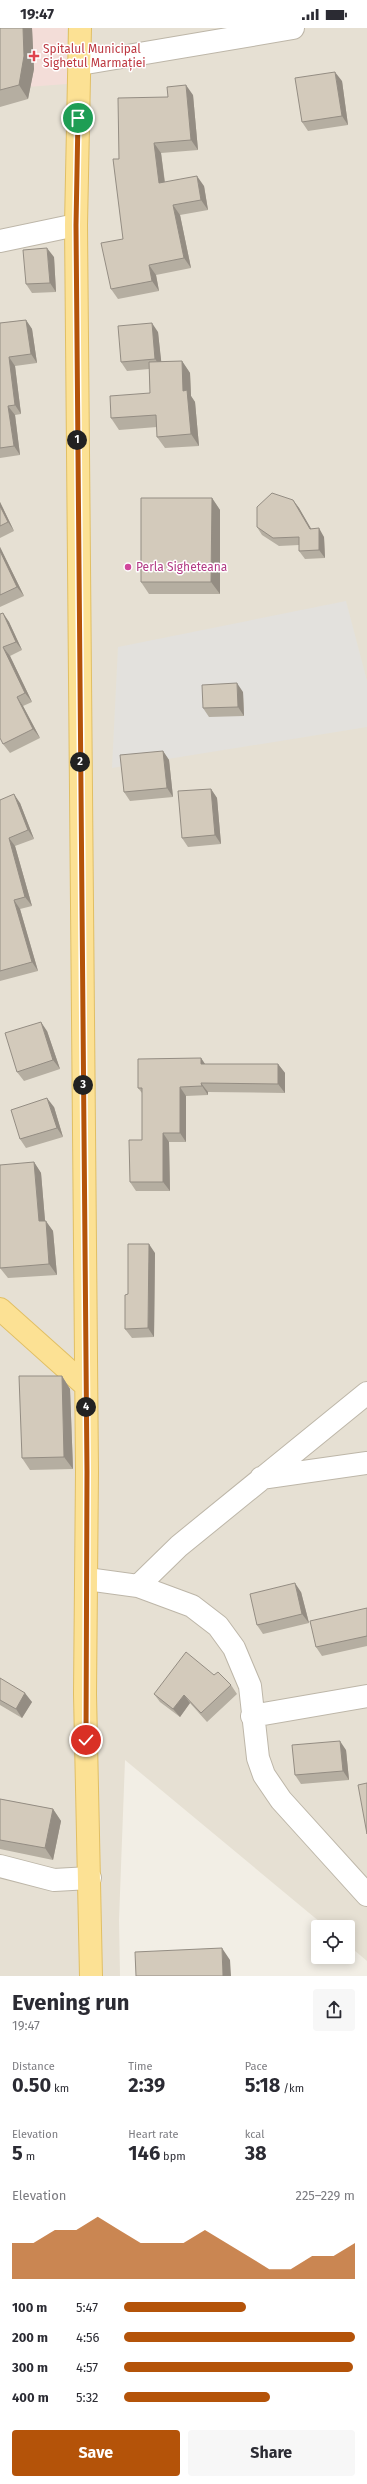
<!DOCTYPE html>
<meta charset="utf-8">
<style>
:root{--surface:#fff;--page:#f7f7f7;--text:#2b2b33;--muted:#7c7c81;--accent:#b45309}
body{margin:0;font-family:"Fira Sans",sans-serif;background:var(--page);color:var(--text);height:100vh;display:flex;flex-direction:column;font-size:15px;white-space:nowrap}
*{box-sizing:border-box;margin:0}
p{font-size:13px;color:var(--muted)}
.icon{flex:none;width:22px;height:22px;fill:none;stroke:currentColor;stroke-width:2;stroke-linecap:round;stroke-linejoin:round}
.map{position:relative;height:1948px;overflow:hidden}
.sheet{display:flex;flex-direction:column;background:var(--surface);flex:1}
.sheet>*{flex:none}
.controls{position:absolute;left:311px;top:1892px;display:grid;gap:8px}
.controls a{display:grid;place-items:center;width:44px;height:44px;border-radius:4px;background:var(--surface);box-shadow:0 2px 10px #0003;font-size:20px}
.pin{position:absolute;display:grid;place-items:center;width:34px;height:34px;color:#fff;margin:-17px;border:2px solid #fff;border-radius:50%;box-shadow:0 1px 4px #0007}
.km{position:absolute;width:20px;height:20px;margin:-10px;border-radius:50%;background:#222;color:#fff;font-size:11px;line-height:20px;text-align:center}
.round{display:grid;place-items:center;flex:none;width:42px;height:42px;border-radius:4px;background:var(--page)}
.headline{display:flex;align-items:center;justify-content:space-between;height:68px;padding:0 12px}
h1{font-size:22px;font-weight:700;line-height:30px}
.figures{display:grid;grid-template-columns:repeat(3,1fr);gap:6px;height:68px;padding:4px 12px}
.figures div{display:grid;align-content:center}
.figures b{font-size:20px;font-weight:700}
.figures small{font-size:11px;font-weight:400}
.figures p{font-size:11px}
.chart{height:112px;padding:8px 12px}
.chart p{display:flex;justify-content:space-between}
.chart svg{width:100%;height:72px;margin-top:4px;fill:var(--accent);opacity:.7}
.cta{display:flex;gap:8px;margin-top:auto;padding:8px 12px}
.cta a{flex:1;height:46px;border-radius:4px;background:var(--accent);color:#fff;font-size:16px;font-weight:700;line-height:46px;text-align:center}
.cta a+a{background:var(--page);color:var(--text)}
ul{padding:0 12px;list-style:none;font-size:13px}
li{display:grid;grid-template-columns:64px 48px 1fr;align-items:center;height:30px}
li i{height:10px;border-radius:5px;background:var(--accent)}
.status{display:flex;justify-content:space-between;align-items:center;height:28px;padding:0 20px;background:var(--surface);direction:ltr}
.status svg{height:11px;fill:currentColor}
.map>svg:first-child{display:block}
.residential{fill:#e6e0d3}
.medical{fill:#f3ddd8}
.parking{fill:#e3e1dd}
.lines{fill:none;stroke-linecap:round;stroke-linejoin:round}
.minor-casing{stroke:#bdb6a8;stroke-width:24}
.major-casing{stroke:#e1bf64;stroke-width:24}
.minor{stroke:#fff;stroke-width:22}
.major{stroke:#fce194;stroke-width:22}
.wall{fill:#b5aea1}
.shaded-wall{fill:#948d83}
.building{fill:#d3cabb;stroke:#948d83}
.route-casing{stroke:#fff;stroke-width:8}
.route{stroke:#b45309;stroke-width:5}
.health-dot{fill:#e0444e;stroke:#fff;stroke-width:1.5}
.hotel-dot{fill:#d1479c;stroke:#fff;stroke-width:1.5}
.labels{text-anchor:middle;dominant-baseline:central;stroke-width:3;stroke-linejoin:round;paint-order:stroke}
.health-label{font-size:12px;fill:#be3a42;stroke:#fff;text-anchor:start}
.hotel-label{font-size:12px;fill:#b23c85;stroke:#fff;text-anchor:start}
</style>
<div class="status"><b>19:47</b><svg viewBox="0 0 49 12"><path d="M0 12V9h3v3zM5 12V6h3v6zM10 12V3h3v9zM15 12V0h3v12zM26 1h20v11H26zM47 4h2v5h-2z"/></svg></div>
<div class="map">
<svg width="367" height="1948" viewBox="0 0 367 1948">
<rect width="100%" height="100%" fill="#f2eee5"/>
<!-- residential -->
<path class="residential" d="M0,0h367v1933l-19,-16v-18h-22l-201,-167 -6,160 1,56h-120z"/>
<!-- medical -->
<path class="medical" d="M0,0h67v56l-67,5z"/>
<!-- parking -->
<path class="parking" d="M346,573l21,80v46l-255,41 6,-121z"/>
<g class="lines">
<defs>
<path id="minor" d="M80,36l213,-36
M0,213l76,-16
M261,1450l106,-15
M87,1551l51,7 54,20 26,20 16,22 16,38 8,72 6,17 17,25 86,95
M138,1558l41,-40 188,-153
M252,1688l115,-20
M0,1838l54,14 36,-2"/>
<path id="major" d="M80,0l-4,197 11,1246 -2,223 6,282
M0,1281l85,76"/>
</defs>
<!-- minor casing -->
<use href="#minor" class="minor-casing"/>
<!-- major casing -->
<use href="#major" class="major-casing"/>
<!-- minor -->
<use href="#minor" class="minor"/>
<!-- major -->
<use href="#major" class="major"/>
</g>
<!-- wall -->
<path class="wall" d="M0,0h32l2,41 -6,30 -28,8z
M342,53l6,44 -40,6 -6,-9z
M193,67l5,55 -37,3 4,29 39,4 4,24 -28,5 11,53 -35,7 3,16 -41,8 -7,-10 12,-50 -4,-80 49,-62z
M54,229l2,35 -24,1 -6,-9z
M26,292l6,9 5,34 -22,3 6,48 -6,1 5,40 -20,3v-135z
M158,304l3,30 21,-1 8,12 1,23 4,6 4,44 -34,2 -8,-11v-10l-38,3 -8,-12 39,-25 -1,-24 -22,2 -6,-9z
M212,470l8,12v84h-71l-8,-12z
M293,472l6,8 12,21 13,8 1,21 -20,1 -6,-8v-6l-20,1 -17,-11 -5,-8z
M0,474l14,29 -14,7z
M0,519l24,49 -24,11z
M3,585l6,9 13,28 -12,6 22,46 -9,4 17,32 -30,15 -7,-9z
M243,664l1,24 -35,1 -6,-9z
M163,723l6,9 4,37 -43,4 -6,-9z
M211,761l6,9 4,46 -33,3 -6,-9z
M0,772l20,3 14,36 -19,7 17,60 -12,3 18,62 -38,10z
M47,1003l13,38 -36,12 -7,-9z
M201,1030l4,6h73l7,9v20l-77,-1v3l-22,1v46h-17l1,49h-34l-6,-9 12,-42v-47l-4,-5z
M54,1079l9,30 -37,11 -6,-9z
M34,1134l7,11 4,48 8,10 4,44 -49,3 -8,-10z
M155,1225l-1,84 -22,1 -7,-9 3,-35z
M62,1348l8,13 3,80 -43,1 -8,-12z
M301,1564l8,31 -46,11 -6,-9z
M367,1580v38l-45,10 -6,-9z
M0,1650l32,24 -10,16 -22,-13z
M231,1657l6,9 -30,28 -17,-19 -10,14 -20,-15 -6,-8z
M346,1722l3,30 -48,4 -6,-9z
M0,1771l53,10 8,12 -8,39 -53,-11z"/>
<!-- shaded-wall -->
<path class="shaded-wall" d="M23,0h9l2,41 -6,30 -9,-14z
M335,44l7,9 6,44 -6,-9z
M186,57l7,10 5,55 -7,-10z
M154,115l7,10 5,40 -7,-10z
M197,148l7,10 4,24 -7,-10z
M173,177l7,10 11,53 -7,-10z
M47,220l7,9 2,35 -6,-9z
M149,237l7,10 3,16 -7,-10z
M26,292l6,9 5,34 -6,-9z
M152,295l6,9 4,36 -7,-9z
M9,329l6,9 6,48 -6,-9z
M182,333l8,12 1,23 4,6 4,44 -8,-12 -8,-43z
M8,378l7,9 5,40 -6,-9z
M212,470l8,12v84l-9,-12z
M293,472l6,8 17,29 -6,-8z
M0,474l14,29 -6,-9 -8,-16z
M319,500l5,9 1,21 -6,-8z
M0,519l24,49 -7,-9 -17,-36z
M3,585l6,9 13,28 -6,-8z
M3,619l7,9 22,46 -7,-9z
M237,655l6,9 1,24 -6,-9z
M17,669l6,9 17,32 -7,-9z
M163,723l6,9 4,37 -6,-9z
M211,761l6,9 4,46 -6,-9z
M14,766l6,9 14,36 -6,-9z
M9,810l6,8 17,60 -7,-9z
M14,872l6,9 18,62 -6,-9z
M41,994l6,9 13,38 -7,-9z
M201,1030l6,9 -6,-3z
M278,1036l7,9v20l-7,-9z
M201,1055l7,9v3l-6,-9z
M180,1059l6,9v46l-6,-9z
M47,1070l7,9 9,30 -6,-9z
M163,1105l6,9 1,49 -7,-9z
M34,1134l7,11 5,59 -7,-11z
M46,1193l7,10 4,44 -8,-11z
M149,1216l6,9 -1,84 -6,-9z
M62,1348l8,13 3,80 -9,-12z
M295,1555l6,9 8,31 -7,-9z
M25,1665l7,9 -10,16 -6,-9z
M184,1667l6,8 -10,14 -7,-8z
M340,1713l6,9 3,30 -6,-9z
M53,1781l8,12 -8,39 -8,-12z
M222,1920l8,12 1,16h-8z"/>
<!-- building -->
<path class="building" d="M0,0h23l1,28 -5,29 -19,5z
M335,44l7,44 -40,6 -7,-44z
M186,57l5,55 -37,3 5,40 38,-7 4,24 -28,5 11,53 -35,7 3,16 -41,8 -10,-46 22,-4 -10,-80h6l-1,-61 50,-1 -1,-10z
M47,220l3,35 -24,1 -3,-34z
M26,292l5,34 -22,3 6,48 -7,1 6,40 -14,2v-125z
M152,295l3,36 -34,3 -3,-36z
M182,333l1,30 4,-1 4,44 -34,3 -1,-22 -45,3 -1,-22 40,-3 -1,-31z
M272,465l21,7 17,29 9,-1v22l-20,1v-14l-26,1 -16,-11v-20z
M141,470h71l-1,84h-70z
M0,478l8,16 -8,4z
M0,523l17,36 -17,8z
M3,585l13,29 -13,5 22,46 -8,4 16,32 -30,15 -3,-6v-124z
M237,655l1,24 -35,1 -1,-23z
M163,723l4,37 -43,4 -4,-37z
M211,761l4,46 -33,3 -4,-47z
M14,766l14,36 -19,8 16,59 -11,3 18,62 -32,9v-171z
M41,994l12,38 -36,12 -12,-39z
M201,1030v6h77v20l-77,-1 1,3 -22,1v46h-17v49h-33l-1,-42h13v-52h-4v-29z
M47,1070l10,30 -37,11 -9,-29z
M34,1134l5,59h7l3,43 -49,4v-103z
M128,1216h21l-1,84 -23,1v-34l3,-1z
M19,1348h43l2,81 -42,1z
M295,1555l7,31 -45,11 -7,-31z
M367,1580v28l-51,11 -6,-26z
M186,1624l28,23 4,-3 13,13 -30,28 -17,-18 -11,14 -19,-15z
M0,1650l25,15 -9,16 -16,-9z
M340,1713l3,30 -48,4 -3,-30z
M367,1755v51l-9,-49z
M0,1771l53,10 -8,39 -45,-8z
M222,1920l1,28h-87l-1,-24z"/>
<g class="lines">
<defs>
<path id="route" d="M78,90l-2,107 11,1246 -1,269"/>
</defs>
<!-- route casing -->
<use href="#route" class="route-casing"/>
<!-- route -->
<use href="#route" class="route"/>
</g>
<!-- markers -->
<path class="health-dot" d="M32 22h4v4h4v4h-4v4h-4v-4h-4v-4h4z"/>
<circle class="hotel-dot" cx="128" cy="539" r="4"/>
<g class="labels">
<!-- health labels -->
<g class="health-label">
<text x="43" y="21">Spitalul Municipal<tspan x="43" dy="14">Sighetul Marmației</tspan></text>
</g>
<!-- hotel labels -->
<g class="hotel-label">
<text x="136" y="539">Perla Sigheteana</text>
</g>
</g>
</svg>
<div class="controls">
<a><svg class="icon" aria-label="locate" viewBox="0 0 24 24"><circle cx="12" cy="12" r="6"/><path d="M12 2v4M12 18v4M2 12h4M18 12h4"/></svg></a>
</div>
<div class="pin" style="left:78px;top:90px;background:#1e9e55"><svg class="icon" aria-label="arrive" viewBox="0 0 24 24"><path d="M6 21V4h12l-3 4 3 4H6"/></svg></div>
<div class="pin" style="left:86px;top:1712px;background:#d93025"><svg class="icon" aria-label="check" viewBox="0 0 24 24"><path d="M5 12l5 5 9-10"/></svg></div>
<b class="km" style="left:77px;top:412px">1</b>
<b class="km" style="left:80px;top:734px">2</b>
<b class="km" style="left:83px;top:1057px">3</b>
<b class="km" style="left:86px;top:1379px">4</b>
</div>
<section class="sheet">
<div class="headline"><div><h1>Evening run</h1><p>19:47</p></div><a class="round"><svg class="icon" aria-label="share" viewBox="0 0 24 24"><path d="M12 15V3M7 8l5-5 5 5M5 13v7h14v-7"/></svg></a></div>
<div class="figures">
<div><p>Distance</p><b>0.50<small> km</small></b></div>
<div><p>Time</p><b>2:39</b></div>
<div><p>Pace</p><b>5:18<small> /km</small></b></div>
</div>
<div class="figures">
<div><p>Elevation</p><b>5<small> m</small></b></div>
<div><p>Heart rate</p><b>146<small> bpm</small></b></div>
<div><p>kcal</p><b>38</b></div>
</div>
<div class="chart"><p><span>Elevation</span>225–229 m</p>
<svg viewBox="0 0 160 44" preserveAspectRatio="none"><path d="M0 44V22L10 22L20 14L30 14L40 6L50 14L60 22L70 22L80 22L90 14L100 22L110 30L120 38L130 38L140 30L150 30L160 22V44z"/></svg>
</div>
<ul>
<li><b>100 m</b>5:47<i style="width:53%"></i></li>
<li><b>200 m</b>4:56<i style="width:100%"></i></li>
<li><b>300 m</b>4:57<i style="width:99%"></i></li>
<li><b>400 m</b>5:32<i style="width:63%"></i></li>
</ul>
<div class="cta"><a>Save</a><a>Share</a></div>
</section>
